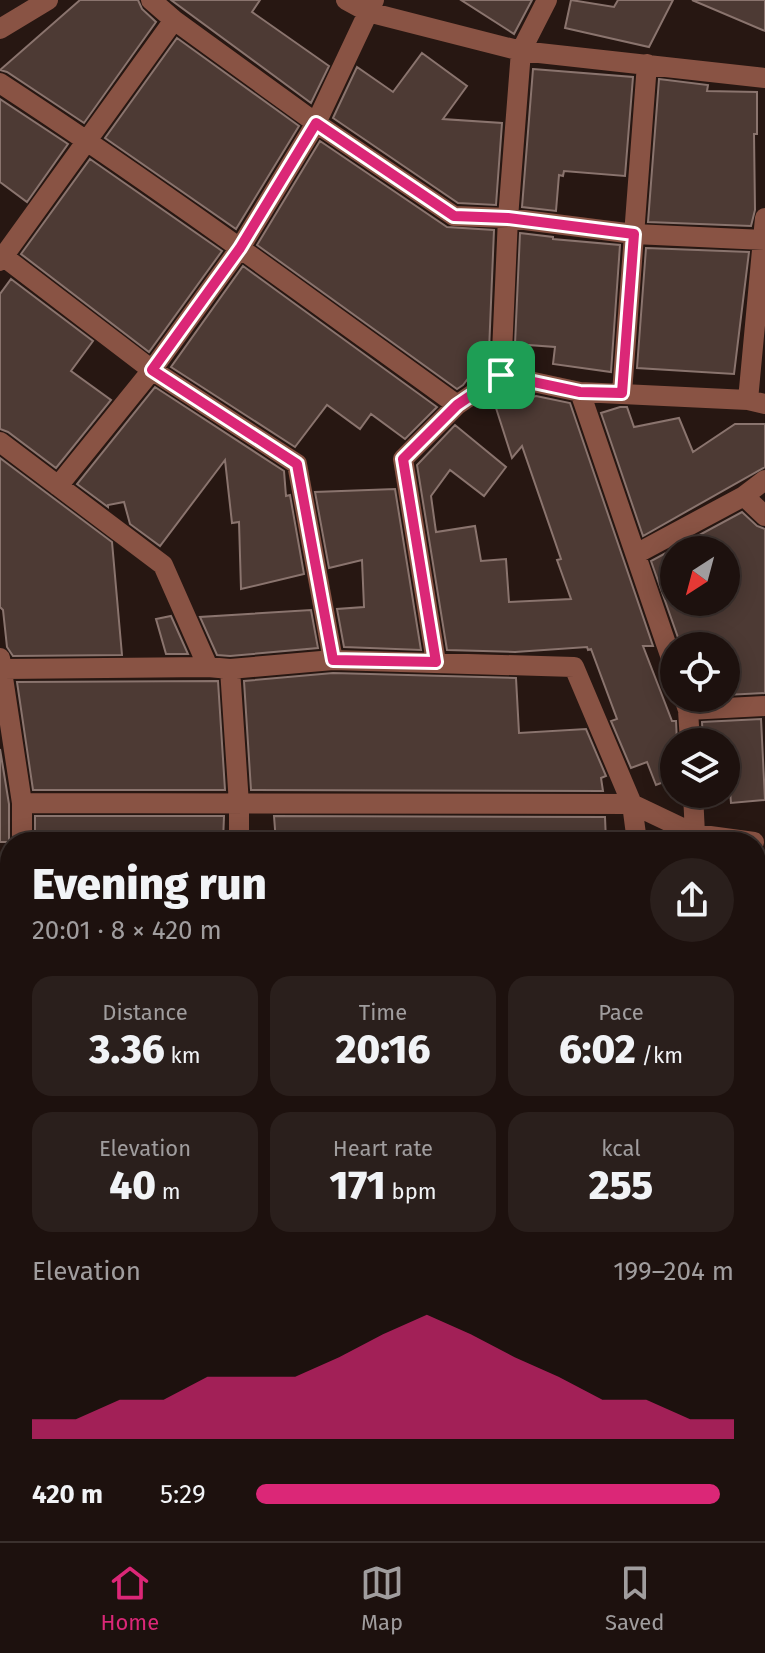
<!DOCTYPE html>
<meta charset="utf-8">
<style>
:root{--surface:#1d110e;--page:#2a1f1c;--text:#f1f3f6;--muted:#a09d9e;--line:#3b312e;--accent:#db2777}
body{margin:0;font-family:"Fira Sans",sans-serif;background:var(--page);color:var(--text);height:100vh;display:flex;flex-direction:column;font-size:30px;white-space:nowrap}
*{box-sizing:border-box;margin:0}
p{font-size:26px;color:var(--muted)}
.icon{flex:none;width:44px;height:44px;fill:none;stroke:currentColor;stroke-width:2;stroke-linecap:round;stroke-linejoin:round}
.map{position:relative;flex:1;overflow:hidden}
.side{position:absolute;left:0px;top:832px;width:766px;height:710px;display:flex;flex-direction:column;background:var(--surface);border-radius:32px 32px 0 0;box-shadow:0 4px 20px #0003,0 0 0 2px var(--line)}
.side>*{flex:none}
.needle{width:52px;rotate:216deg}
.tools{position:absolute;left:660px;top:536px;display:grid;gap:16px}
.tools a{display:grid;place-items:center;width:80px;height:80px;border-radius:50%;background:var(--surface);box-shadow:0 4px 20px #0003,0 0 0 2px var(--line);font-size:40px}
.pin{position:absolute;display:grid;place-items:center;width:68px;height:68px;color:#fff;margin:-34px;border-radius:16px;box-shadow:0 4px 12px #0006}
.round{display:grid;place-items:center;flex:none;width:84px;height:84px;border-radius:42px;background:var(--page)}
.headline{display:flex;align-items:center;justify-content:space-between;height:136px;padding:0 32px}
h1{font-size:44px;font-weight:800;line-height:60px}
.figures{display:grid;grid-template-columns:repeat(3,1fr);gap:12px;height:136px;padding:8px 32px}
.figures div{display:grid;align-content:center;border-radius:20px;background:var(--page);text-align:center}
.figures b{font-size:40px;font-weight:800}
.figures small{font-size:22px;font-weight:400}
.figures p{font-size:22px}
.chart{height:224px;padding:16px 32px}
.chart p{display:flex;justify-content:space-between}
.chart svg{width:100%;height:144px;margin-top:8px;fill:var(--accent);opacity:.7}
ul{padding:0 32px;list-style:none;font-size:26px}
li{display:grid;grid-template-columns:128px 96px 1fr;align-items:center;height:60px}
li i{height:20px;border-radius:10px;background:var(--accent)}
.menu{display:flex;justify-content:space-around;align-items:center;height:112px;border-top:2px solid var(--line);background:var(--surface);font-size:22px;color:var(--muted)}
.menu a{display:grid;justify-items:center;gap:4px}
.menu .current{color:var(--accent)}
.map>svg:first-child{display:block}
.building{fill:#4d3a34;stroke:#8a746e;stroke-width:2;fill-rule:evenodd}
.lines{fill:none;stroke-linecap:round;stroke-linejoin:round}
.minor{stroke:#895344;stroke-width:20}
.route-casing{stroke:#fff;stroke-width:16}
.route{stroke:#db2777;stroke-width:10}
</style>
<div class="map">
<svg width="765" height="1541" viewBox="0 0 765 1541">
<rect width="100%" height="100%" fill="#271712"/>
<!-- building -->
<path class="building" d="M80,0h58l4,9 14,13 -72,101 -77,-51 -7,-2z
M171,0h89l-8,12 77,54 -18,37z
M461,0h71l-18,34z
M571,0l43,7 4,-7h55l-24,47 -84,-19z
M692,0h73v31z
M177,38l122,88 -63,103 -131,-91z
M422,53l45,33 -24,33 59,4 -6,82 -38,-2 -125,-85 24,-51 36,25z
M533,69l100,8 -8,99 -61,-5 -1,5 -4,-1 -3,36 -34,-4z
M659,79l49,6 -1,6 50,1v42h-3l1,76 -4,16 -103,-4z
M0,99l68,45 -41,58 -27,-20z
M320,141l127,86 47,3 -5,121 -26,34 -6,4 -200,-144z
M90,159l132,92 -73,101 -128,-98z
M520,233l33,4v2l67,6 -9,127 -58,-8 2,-17 -40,-3z
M646,248l103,4 -15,122 -97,-6z
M243,266l37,27 157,114 -32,32 -34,-25 -11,15 -33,-24 -32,42 -124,-80z
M11,279l82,62 -22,30 40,29 -55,68 -48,-36 -8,-3v-135z
M155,387l129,84 2,25 4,-1 14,79 -63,15 -2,-67 -7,1 -7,-63 -65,86 -30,-22 -6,-22 -16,3v2l-31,-23z
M536,396l34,7 83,243h-10l29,75h4l1,21h-7l4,11v25l-18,7 -9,-23 -16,6 -20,-47 6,-2 -26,-70 -3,1 -1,-3 -72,5 -68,-2 -30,-185 38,-40 51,42 -22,29 -34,-26 -19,26 5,36 39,-6 6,35 25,-2 3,43 62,-3 -14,-39 4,-1 -39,-113 -10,12 -16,-50z
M620,407h7l7,20 45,-9 14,34 42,-28h30v43l-122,69 -42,-123z
M0,458l112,84 10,113 -109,1 -6,-9 -4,-37 -3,-3z
M395,489l26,161 -77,-3 -7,-38 27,-2 -2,-47 -33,8 -14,-76z
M742,512l15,14 8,3v164l-39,2v-49h-45l-30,-85zM674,550h52v52h-52z
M311,610l7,38 -88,8 -13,-1 -17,-38z
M171,616l17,38h-22l-10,-35z
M333,673l183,5 3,55 67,-4 20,47 -5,2 2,13 -352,-1 -7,-109z
M218,681l7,109h-192l-16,-108z
M761,719l4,81 -34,3 -5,-61h-23l-1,-20z
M0,749l9,55v38h-9z
M35,816h189l-1,26h-188z
M274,816l331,1 1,25h-330z"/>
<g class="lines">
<!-- minor -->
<path class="minor" d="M151,0l23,20 142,103 138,93 54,2 126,16 131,6
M346,0l22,12 153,39 244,27
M0,29l48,-29
M0,83c156,102 306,213 457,322
M0,254l152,116 145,94 36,196
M0,261l174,-241
M501,375l7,-157 13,-167 26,-51
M580,392l94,275
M622,393l25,-329
M748,400l17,-182
M0,442l163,123 45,102
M58,486l94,-116 88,-122 76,-125 58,-123
M744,496l21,20
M636,554l108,-58 21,-16
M0,658l22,145v39
M436,662l-33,-203 54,-54 44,-30 79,17 168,8 17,4
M3,669l205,-2 22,2 103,-9 241,7 58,137 5,38
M230,669l9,135v38
M684,698l4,12 2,32
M688,710l77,-4
M693,794l2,40
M22,803l610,1 63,30 59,8
M0,903l10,1
M756,992l9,-3
M0,1117l10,-38
M0,1267l10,-1
M756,1308l9,-30
M0,1412l10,107
M756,1416l9,1
M123,1541l1,-9
M207,1541l1,-9
M331,1541v-9
M471,1541l4,-9
M546,1541l3,-9
M685,1541l3,-9"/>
</g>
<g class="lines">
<defs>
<path id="route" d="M316,123l138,93 54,2 126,16 -12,159 -42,-1 -79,-17 -44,30 -54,54 33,203 -103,-2 -36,-196 -145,-94 88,-122z"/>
</defs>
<!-- route casing -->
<use href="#route" class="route-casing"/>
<!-- route -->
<use href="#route" class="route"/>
</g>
</svg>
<div class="tools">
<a><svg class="needle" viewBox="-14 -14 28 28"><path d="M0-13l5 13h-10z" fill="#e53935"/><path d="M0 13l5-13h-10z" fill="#a09d9e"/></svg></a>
<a><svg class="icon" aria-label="locate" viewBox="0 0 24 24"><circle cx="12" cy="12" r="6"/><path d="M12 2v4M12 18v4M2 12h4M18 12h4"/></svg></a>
<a><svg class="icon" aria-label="layers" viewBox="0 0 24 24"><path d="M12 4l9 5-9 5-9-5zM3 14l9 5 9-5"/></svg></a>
</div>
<div class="pin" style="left:501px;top:375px;background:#1e9e55"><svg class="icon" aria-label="arrive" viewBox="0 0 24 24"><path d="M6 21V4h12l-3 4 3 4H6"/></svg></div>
<section class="side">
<div class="headline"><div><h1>Evening run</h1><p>20:01 · 8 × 420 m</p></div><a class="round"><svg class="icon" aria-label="share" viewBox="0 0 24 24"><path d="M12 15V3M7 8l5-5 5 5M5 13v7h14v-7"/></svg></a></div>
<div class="figures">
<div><p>Distance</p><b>3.36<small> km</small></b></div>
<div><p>Time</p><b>20:16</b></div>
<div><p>Pace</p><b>6:02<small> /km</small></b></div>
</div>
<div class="figures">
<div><p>Elevation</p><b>40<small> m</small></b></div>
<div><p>Heart rate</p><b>171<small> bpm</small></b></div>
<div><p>kcal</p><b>255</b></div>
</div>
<div class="chart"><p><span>Elevation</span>199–204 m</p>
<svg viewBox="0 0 160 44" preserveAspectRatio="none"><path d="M0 44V38L10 38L20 32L30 32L40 25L50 25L60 25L70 19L80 12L90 6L100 12L110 19L120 25L130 32L140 32L150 38L160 38V44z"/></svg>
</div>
<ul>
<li><b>420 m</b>5:29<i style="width:97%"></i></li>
</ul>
</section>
</div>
<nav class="menu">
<a class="current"><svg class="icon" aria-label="home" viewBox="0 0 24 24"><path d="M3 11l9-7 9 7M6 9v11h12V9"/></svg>Home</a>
<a><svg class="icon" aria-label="map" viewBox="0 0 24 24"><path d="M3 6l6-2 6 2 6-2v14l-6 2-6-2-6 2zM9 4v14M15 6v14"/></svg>Map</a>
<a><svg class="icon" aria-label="saved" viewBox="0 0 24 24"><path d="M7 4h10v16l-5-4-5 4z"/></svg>Saved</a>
</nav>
